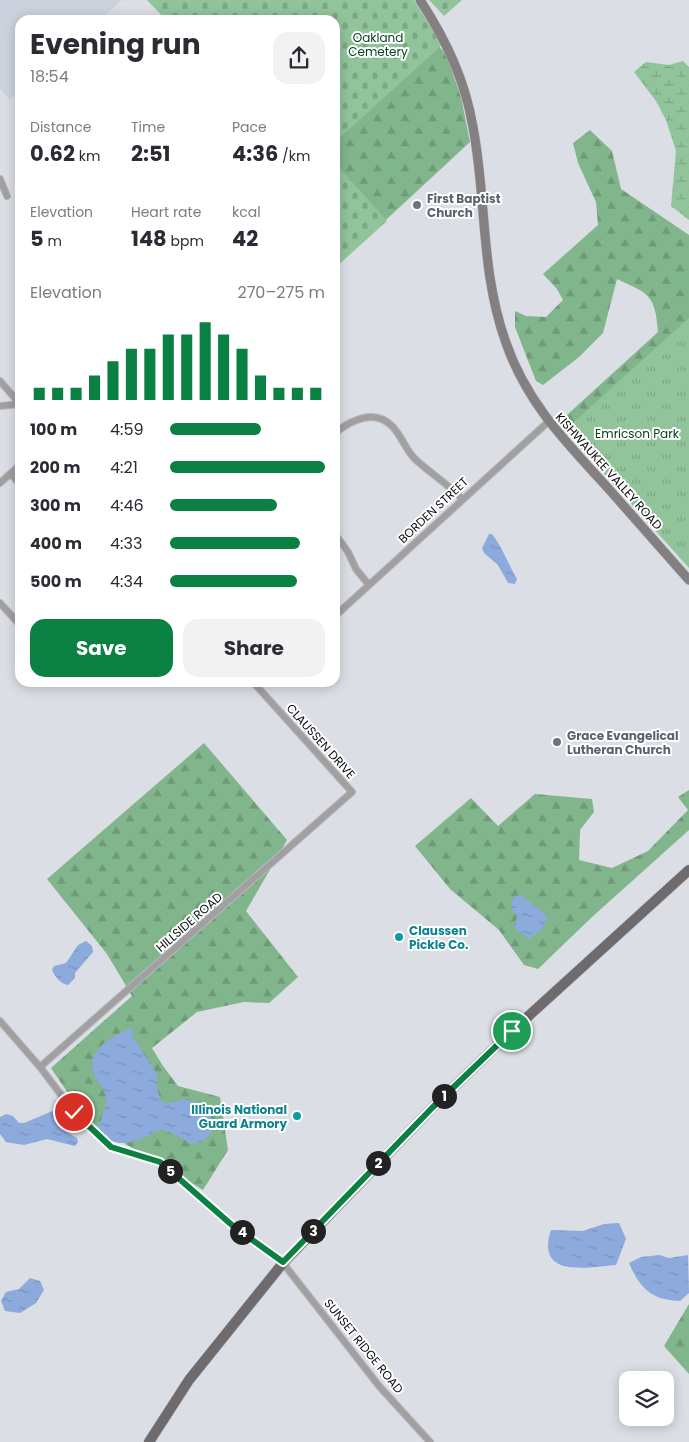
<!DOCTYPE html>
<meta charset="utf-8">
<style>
:root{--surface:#fff;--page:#f2f2f3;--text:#2b2b33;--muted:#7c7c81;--accent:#0b8043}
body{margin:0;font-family:Poppins,sans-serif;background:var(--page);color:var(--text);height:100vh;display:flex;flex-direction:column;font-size:19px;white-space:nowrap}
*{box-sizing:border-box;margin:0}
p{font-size:16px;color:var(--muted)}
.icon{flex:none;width:28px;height:28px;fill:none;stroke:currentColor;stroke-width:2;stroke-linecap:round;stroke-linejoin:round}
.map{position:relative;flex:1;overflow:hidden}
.sheet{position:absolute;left:15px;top:15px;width:325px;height:672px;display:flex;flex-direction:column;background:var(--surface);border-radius:15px;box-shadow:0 2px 12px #0003}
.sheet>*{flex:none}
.fabs{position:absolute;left:619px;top:1371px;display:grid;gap:10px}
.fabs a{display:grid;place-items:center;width:55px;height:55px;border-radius:10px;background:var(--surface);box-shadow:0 2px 12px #0003;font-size:25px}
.pin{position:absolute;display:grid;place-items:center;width:42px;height:42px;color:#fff;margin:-21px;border:2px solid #fff;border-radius:50%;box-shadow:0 1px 5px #0007}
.km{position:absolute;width:25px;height:25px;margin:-12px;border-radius:50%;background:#222;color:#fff;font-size:14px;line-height:25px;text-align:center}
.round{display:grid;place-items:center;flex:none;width:52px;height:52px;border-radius:15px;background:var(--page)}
.headline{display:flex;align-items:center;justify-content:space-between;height:85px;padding:0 15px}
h1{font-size:28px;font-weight:700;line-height:38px}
.metrics{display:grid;grid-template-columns:repeat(3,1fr);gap:8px;height:85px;padding:5px 15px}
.metrics div{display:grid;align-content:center}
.metrics b{font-size:21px;font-weight:700}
.metrics small{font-size:14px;font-weight:400}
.metrics p{font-size:14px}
.chart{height:140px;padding:10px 15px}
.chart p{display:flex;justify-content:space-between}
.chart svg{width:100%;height:90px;margin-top:5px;stroke:var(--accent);stroke-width:6}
.button{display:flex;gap:10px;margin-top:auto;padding:10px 15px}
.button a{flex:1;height:58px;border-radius:15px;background:var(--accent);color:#fff;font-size:20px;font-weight:700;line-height:58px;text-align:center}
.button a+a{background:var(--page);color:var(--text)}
ul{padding:0 15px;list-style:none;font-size:16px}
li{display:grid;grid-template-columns:80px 60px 1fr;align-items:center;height:38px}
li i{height:12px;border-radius:6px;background:var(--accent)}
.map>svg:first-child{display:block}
.built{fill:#cbd2de}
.forest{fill:url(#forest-firs)}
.wetland{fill:url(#wetland-marsh)}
.cemetery{fill:url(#cemetery-stones)}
.park{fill:url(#park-tufts)}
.water{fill:url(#water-ripples)}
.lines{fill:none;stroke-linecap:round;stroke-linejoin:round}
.street-casing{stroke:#b6b8be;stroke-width:8}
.secondary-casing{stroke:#b6b8be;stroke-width:10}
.primary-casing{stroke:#b6b8be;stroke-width:11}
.street{stroke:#a29fa0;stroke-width:6}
.secondary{stroke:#848082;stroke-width:9}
.primary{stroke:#6f6b6d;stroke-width:10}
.route-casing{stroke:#fff;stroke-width:10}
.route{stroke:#0b8043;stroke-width:6}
.worship-dot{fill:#6b7280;stroke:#fff;stroke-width:2}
.culture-dot{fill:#0f9aa8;stroke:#fff;stroke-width:2}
.labels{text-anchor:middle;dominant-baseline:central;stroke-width:4;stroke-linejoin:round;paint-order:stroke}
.park-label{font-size:12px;fill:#05431c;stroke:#fff}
.worship-label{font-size:12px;font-weight:bold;fill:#5b616d;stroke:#fff;text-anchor:start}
.street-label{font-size:12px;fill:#0c0d0f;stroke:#fff}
.culture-label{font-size:12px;font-weight:bold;fill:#0d838f;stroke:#fff;text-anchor:start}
</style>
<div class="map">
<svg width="689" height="1442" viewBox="0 0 689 1442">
<defs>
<pattern id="forest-firs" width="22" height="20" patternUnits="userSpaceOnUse" patternTransform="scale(1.25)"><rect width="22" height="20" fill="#81b58b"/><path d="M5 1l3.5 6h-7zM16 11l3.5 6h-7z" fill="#6e9a77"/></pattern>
<pattern id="wetland-marsh" width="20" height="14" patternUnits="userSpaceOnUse" patternTransform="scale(1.25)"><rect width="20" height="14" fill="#92c49b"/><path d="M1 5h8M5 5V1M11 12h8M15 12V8" fill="none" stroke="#7da784"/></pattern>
<pattern id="cemetery-stones" width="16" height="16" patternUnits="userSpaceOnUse" patternTransform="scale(1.25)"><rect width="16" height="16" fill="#92c49b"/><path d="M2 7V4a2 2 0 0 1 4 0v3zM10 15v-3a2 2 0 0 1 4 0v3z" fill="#7da784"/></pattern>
<pattern id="park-tufts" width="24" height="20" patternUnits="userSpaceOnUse" patternTransform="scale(1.25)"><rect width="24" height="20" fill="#92c49b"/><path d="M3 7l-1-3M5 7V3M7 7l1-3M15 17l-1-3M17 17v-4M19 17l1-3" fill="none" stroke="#7da784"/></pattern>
<pattern id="water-ripples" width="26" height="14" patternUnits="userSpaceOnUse" patternTransform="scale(1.25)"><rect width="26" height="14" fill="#8caadc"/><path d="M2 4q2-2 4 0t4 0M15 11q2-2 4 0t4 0" fill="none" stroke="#7891bc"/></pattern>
</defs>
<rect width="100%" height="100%" fill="#dbdee4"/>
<!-- built -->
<path class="built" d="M0,0h122l-22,20h-80v71l-10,9 -10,-11z"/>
<!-- forest -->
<path class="forest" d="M432,39l14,15 15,43 9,45 -95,88 -40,-44v-68z
M590,130l22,21 9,38 68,46v97l-114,100 -8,-17 91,-83c-3,-38 -9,-38 -41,-53l-14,54 -24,24 -36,28 -7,-4 -21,-54v-16l11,5 20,1 17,-17 -6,-11 -14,-15 55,-49 -2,-23 -18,-39 -5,-20z
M204,743l83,97 -41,71 52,66 -29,26 -25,-1 -47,10 -45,36 11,18 15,20 42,11 8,53 -25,40 -116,-69 -36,-53 81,-72 -25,-42 -60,-75z
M689,790v40l-97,87 -54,52 -14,-4 -25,-35 -49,-41 -35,-43 56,-48 27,28 37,-32 57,5 2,13 -14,18 -1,30 33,8 36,-17 40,-41 -10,-13z
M689,1304v70l-25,-28z"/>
<!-- wetland -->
<path class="wetland" d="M683,61l6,6v153l-18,-14 5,-55 -10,-31 -10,-19 -22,-29 12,-10 23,3z"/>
<!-- cemetery -->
<path class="cemetery" d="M147,0h267l28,45 -107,97v-122h-169z
M429,0h33l-18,16z
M335,163l52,58 -52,47z"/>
<!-- park -->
<path class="park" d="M689,318v250l-124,-138z"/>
<!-- water -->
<path class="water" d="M489,534h3c11,14 16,30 25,45l-2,5 -7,-1 -10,-18 -14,-12 -2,-5z
M521,895l26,21c-1,11 -9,17 -18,23l-16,-12 5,-11 -6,-6 -1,-7 3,-7z
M86,941l6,5 1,6 -18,21v5l-7,7c-7,-1 -13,-8 -16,-15l2,-4 12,-3 12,-18z
M132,1027l1,10 24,37v15l4,12 8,2 16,-4 17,5 10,15v12l-9,11 -12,2 -15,-9 -15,-6c-22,12 -48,25 -64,-2 4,-5 4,-8 6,-14 8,-20 -2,-23 -9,-39 -10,-24 21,-39 38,-47z
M55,1110l7,6 3,15 12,7 1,4 -3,4 -28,-7 -23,6 -18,-3 -6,-8v-17l6,-3 7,2 6,7h5z
M619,1223l7,16 -10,26c-28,2 -81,14 -65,-35l32,1 21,-7z
M659,1255l10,3 19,-3 1,38 -9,8c-28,-1 -40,-12 -51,-38l12,-6z
M30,1278l10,3 4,9 -8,13 -16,10 -15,-2 -4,-10 5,-9 13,-3z"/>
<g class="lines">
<defs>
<path id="street" d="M0,179l7,17
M0,381l20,23
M0,406l20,-2
M335,433c16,-13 40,-25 58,-6 9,10 13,23 22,32 15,14 33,25 47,40
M11,474l9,10
M0,483l20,-18
M335,534l13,18 8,17 13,16
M0,603l20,22
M335,616l213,-194
M0,1021l40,46 34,45 37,35 49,15 73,64 50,37
M40,1067l312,-275 -99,-110
M283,1263l96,123 51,56"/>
<path id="secondary" d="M420,0c26,40 45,80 53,127 14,74 7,143 33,216 21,60 59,98 101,144 27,31 55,62 82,93"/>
<path id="primary" d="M149,1442l40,-62 94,-117 149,-155 80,-77 177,-161"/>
</defs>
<!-- street casing -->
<use href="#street" class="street-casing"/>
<!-- secondary casing -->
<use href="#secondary" class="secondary-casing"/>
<!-- primary casing -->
<use href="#primary" class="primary-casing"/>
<!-- street -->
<use href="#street" class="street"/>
<!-- secondary -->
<use href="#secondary" class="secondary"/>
<!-- primary -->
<use href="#primary" class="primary"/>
</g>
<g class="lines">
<defs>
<path id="route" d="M74,1112l37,35 49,15 73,64 50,36 149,-154 80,-77"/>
</defs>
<!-- route casing -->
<use href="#route" class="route-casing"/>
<!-- route -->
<use href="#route" class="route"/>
</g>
<!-- markers -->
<g class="worship-dot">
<circle cx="417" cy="205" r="5"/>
<circle cx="557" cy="742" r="5"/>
</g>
<g class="culture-dot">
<circle cx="399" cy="937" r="5"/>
<circle cx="297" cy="1116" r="5"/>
</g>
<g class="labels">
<!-- park labels -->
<g class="park-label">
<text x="378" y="37">Oakland<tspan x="378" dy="14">Cemetery</tspan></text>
<text x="637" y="433">Emricson Park</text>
</g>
<!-- worship labels -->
<g class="worship-label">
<text x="427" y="198">First Baptist<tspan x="427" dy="14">Church</tspan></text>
<text x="567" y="735">Grace Evangelical<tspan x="567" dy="14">Lutheran Church</tspan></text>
</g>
<!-- street labels -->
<g class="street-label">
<text transform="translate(609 471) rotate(48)">KISHWAUKEE VALLEY ROAD</text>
<text transform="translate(433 510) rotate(-43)">BORDEN STREET</text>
<text transform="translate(321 741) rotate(48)">CLAUSSEN DRIVE</text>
<text transform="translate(189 922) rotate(-41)">HILLSIDE ROAD</text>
<text transform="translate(364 1346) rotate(51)">SUNSET RIDGE ROAD</text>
</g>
<!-- culture labels -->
<g class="culture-label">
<text x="409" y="930">Claussen<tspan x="409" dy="14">Pickle Co.</tspan></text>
<text x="287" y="1109" text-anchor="end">Illinois National<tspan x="287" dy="14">Guard Armory</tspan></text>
</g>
</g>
</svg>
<div class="fabs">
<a><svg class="icon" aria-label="layers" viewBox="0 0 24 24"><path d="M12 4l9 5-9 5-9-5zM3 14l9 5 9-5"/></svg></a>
</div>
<div class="pin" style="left:512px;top:1031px;background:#1e9e55"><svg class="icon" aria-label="arrive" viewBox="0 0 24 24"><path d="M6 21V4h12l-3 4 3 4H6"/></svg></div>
<div class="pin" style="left:74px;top:1112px;background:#d93025"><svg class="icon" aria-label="check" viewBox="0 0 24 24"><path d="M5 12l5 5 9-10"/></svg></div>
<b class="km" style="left:444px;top:1096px">1</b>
<b class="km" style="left:378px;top:1163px">2</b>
<b class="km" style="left:313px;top:1231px">3</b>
<b class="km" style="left:242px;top:1232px">4</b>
<b class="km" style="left:170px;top:1171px">5</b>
<section class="sheet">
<div class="headline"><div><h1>Evening run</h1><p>18:54</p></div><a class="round"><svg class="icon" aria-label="share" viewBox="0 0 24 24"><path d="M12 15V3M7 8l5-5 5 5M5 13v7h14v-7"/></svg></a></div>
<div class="metrics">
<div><p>Distance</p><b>0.62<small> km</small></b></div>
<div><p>Time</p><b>2:51</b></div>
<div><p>Pace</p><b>4:36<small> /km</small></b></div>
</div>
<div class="metrics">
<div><p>Elevation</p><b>5<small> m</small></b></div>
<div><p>Heart rate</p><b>148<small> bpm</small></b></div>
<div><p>kcal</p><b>42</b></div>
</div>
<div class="chart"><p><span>Elevation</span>270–275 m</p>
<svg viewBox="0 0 160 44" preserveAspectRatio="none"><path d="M5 44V38M15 44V38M25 44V38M35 44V32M45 44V25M55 44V19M65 44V19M75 44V12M85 44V12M95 44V6M105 44V12M115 44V19M125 44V32M135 44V38M145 44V38M155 44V38"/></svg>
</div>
<ul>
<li><b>100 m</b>4:59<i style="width:59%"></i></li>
<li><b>200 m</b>4:21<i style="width:100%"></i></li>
<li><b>300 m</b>4:46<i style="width:69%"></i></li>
<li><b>400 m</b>4:33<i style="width:84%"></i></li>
<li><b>500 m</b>4:34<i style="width:82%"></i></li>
</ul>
<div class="button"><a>Save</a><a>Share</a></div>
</section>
</div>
